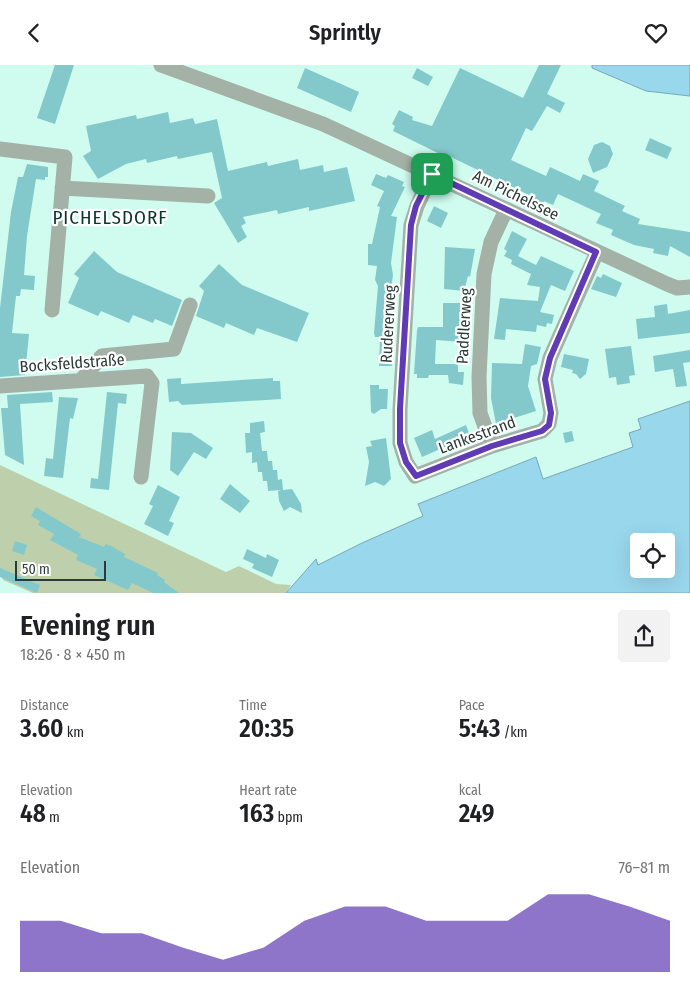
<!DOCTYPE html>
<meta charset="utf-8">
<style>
:root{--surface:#fff;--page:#f2f2f2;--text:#202124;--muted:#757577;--accent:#5f3cb4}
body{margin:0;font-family:"Fira Sans Condensed",sans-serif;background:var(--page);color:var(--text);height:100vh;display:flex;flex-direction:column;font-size:19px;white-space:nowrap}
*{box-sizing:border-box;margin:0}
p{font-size:16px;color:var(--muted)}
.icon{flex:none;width:28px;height:28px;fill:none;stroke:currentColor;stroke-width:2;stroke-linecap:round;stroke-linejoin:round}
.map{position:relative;height:528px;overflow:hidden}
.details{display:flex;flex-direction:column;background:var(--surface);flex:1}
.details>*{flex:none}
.fabs{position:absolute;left:630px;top:468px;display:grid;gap:10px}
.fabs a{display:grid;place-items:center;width:45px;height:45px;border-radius:5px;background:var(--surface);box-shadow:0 5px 20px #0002;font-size:25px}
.scale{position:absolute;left:15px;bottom:12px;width:91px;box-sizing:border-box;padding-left:5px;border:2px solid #2a3c37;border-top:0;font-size:14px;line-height:18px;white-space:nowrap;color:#2a3c37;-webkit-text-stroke:4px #fff;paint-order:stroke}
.pin{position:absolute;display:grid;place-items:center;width:42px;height:42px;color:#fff;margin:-21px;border-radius:10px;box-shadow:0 2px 8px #0006}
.round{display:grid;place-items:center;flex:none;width:52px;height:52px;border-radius:5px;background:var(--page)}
.head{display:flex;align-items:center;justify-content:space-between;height:85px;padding:0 20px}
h1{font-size:28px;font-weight:600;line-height:38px}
.metrics{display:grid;grid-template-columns:repeat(3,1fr);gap:8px;height:85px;padding:5px 20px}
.metrics div{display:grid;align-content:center}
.metrics b{font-size:25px;font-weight:600}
.metrics small{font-size:14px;font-weight:400}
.metrics p{font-size:14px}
.chart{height:140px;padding:10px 20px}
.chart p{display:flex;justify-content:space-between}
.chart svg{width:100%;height:90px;margin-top:5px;fill:var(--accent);opacity:.7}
header{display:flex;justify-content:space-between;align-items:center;height:65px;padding:0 20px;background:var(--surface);font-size:22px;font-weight:600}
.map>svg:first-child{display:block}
.green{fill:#bdd0ab}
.water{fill:#99d7ed;stroke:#78a8b6;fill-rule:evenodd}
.building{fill:#83c9cc}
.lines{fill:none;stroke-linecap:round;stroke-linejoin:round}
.minor{stroke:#a3b1a7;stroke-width:15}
.route-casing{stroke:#fff;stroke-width:10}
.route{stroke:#5f3cb4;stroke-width:6}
.labels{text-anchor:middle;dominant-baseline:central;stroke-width:4.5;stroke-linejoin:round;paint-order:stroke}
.street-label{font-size:16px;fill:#2a3c37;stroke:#fff}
.quarter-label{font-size:19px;letter-spacing:1px;fill:#0b352d;stroke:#fff}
</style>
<header><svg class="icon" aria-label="back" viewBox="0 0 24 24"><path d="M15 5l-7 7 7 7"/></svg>Sprintly<svg class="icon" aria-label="heart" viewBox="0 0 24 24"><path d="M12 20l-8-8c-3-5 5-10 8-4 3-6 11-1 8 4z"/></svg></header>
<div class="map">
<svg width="690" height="528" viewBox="0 0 690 528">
<rect width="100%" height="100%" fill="#cffcef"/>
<!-- green -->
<path class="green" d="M0,400l226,107 13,-6 37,18 15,1 -5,8h-253l-30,-13 -3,-9z"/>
<!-- water -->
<path class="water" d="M592,0h98v31l-44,-5 -54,-23z
M690,336v192h-404l30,-34 2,6 44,-22 61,-27 -5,-12 118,-47 7,22 90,-32 -4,-14 12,-4 -3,-10zM666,476v28h-27v-28z"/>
<!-- building -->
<path class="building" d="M55,0h19l-19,59 -18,-6z
M539,0h22l-14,29 18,9 -5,10 -13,-7 -15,25 -6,-3 -15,32 35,16 4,-9 30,14 3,-7 16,7 -5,10 31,15 -3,5 18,8 -2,5 52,8v25l-20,-11 -2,10 -15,-3 1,-4 -20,-4 -23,-10 2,-5 -17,-7 5,-9 -43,-20 -5,11 -9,-4 -1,3 -9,-3 1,-3 -84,-41 -1,2 -57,-28 2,-5 -3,-2 7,-14 14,7 -1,3 20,6 28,-58 63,30z
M305,3l54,24 -8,20 -54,-24z
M417,3l16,9 -5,9 -16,-8z
M168,47l2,11 23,-5 2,6 22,-5 11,52 39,-9 1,4 30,-7 2,11 23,-5 1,7 23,-5 8,34 -46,10v-4l-31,7 -1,-4 -34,7 3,6 -5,3 6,11 -9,6 -24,-40 8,-5 -10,-46 -34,7 -1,-3 -30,7 -1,-4 -20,5 -28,15 -15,-23 8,-5 -5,-25 50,-11 1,4z
M650,73l22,10 -5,11 -22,-9z
M602,77l8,4 3,8 -6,13 -14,6 -5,-14 6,-14z
M27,99l21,3v10h-3v3l-9,-1 -9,57 -3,39 11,1 -1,14 -13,-1 -1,7h-4l-4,37 17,1 -4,41 -25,2v-69l11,-96 7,-35h5z
M376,109l10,4 2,-3 16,7 -2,4 3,1 -14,29 6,1 -6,46 2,12 -4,29 4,1 1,7 -5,42h3v12h-13l1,-29h-5l-1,-4 4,-47 -3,-6 2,-14 -9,-1v-21h4l8,-37 -3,-1 7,-15 -13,-6z
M434,141l14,7 -7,15 -14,-7z
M512,166l15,8 -9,17 18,9 5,-9 33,15 -9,20 -14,-6 -11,27 14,3 -2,9 -5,-1 -1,4 -9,-2 -1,7 -30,-3 -1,11 -11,-1 6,-41 38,3 2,-14 -13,-2 4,-11 -20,-10 1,-4 -8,-4 3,-5 -3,-2z
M445,182l30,2 -5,28 -2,-1 -4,15 -20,-2z
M94,186l23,21 65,28 -10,26 -17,-7 -2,4 -20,-8 -4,8 -28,-12 -3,5 -30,-13 11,-25 -5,-4z
M219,199l23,21 67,28 -12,29 -40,-14 -3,7 -28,-12 -2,5 -28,-12 8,-25 -5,-5z
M603,209l19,9 -6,14 -25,-8 6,-13 4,2z
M443,238h22l-3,39 -26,-2 -1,24h23v8h6l-1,13 -14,-2 -1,-8h-19l-1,3h-11v-4h-3l3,-44 1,-3h25z
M667,239l1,10 22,-4v23l-52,6 -2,-20 19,-2 -1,-11z
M525,279l16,3 -4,17 -6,2 -3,20 8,25 -40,13 -5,-26 1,-35 30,1z
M631,281l4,29 -6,1 1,7 -13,2 -1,-8 -7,1 -4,-29z
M690,285v12l-7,1 4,23 -11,1 -3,-18 -18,3 -2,-16z
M564,289l25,5 -3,15 -6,5 -4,-5 -4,-1 1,-3 -12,-3z
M181,313v6l92,-6v3h7l1,18 -99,6 -4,-4 -9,1 -2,-23z
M370,320h9v4h9l-1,20h-6l-7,5 -3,-2z
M52,327l1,10 -33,2 4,61 -19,-10 -4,-47h7l-1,-13z
M107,327l20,2 -1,10 -8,-1 -9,87 -19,-2 1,-10 7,1z
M59,332l19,1 -5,21 -3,-1 -7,60 -19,-2 2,-18 7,1z
M264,356l1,11 -5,1 2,18h5l1,10h4l1,9h4l1,10 4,-1 1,11 9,-1 9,15 1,9 -12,-6 -6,4 -5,-10 -1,-10 3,-1 -13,1 -1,-10h-4l-1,-9h-4l-1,-10 -5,1v-11l-6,1 -1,-20h5v-10z
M466,360l3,8 3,1 -3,9 -12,5 -3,-5 -32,14 -8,-19 18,-8 3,9z
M572,366l2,10 -9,2 -2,-10z
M172,367l19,1 22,15 -7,11 -12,-7 -16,24 -8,-6z
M386,373l5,41 -7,7 -9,-4 -10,4 4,-24 -3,-15 6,-1 -2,-5z
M230,419l20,17 -10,12 -20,-14z
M158,420l22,12 -11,24 5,2 -6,13 -24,-12 9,-18 -4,-2z
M36,442l45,27 -2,3 25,10 2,-3 5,2 14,8 -1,3 34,16 -1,2 8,5 -1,2 15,11h-26l-21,-10 -4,7 -34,-15 3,-6 -21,-9 2,-5 -28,-15 4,-6 -16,-9 2,-4 -9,-5z
M15,476l12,4 -3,10 -12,-4z
M247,484l19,9 1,-4 12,6 -7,17 -20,-9 2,-4 -11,-5z
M0,503l40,17 -3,8 -37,-16z"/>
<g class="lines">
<!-- minor -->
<path class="minor" d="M161,0l162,59 344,160 10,4 13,-1
M0,84l65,8 -13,153
M432,109l-15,32 -6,19 -11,184v34l6,19 9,14 77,-30 50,-15 7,-7 2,-11 -6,-34 5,-21 47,-106
M62,123l146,8
M81,315l21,-24 72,-7 16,-44
M0,321l147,-10 5,7 -11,94
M492,381l-12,-33 -1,-36 5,-103 7,-32 15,-32"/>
</g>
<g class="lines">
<defs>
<path id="route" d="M432,109l164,78 -46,106 -5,21 6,34 -2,12 -7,6 -50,15 -76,30 -10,-14 -6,-19v-34l11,-184 5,-19z"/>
</defs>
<!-- route casing -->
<use href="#route" class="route-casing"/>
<!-- route -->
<use href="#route" class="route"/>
</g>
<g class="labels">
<!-- street labels -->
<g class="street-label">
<text transform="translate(516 130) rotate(26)">Am Pichelssee</text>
<text transform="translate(388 259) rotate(-87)">Rudererweg</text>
<text transform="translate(464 261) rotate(-87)">Paddlerweg</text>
<text transform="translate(72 298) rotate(-4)">Bocksfeldstraße</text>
<text transform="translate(477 370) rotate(-20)">Lankestrand</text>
</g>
<!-- quarter labels -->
<g class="quarter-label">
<text x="110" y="152">PICHELSDORF</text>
</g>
</g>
</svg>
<div class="fabs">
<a><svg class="icon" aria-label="locate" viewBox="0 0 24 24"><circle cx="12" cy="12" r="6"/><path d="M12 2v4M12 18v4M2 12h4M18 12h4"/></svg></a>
</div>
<div class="scale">50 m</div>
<div class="pin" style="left:432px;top:109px;background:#1e9e55"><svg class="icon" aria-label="arrive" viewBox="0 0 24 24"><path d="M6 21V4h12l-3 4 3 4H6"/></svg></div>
</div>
<section class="details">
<div class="head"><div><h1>Evening run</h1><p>18:26 · 8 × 450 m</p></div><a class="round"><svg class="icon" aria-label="share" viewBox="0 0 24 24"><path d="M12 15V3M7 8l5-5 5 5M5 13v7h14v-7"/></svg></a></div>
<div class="metrics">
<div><p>Distance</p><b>3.60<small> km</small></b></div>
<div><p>Time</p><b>20:35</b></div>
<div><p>Pace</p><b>5:43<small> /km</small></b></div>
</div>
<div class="metrics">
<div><p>Elevation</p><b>48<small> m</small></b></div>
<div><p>Heart rate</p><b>163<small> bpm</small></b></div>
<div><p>kcal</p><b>249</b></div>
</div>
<div class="chart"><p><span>Elevation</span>76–81 m</p>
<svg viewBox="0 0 160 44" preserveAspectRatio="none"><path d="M0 44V19L10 19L20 25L30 25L40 32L50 38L60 32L70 19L80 12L90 12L100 19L110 19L120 19L130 6L140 6L150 12L160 19V44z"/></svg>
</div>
</section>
